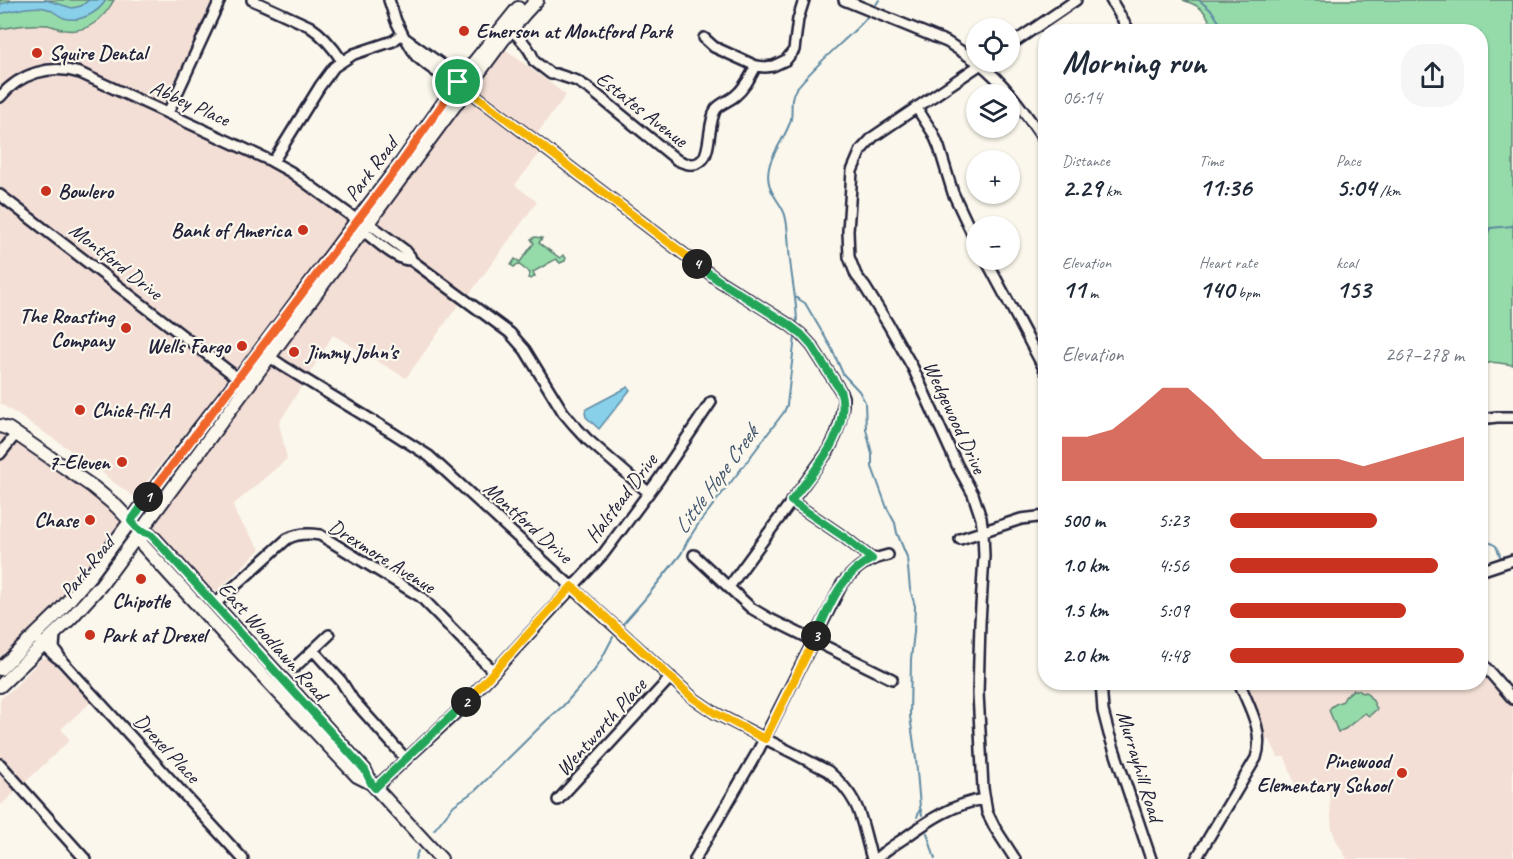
<!DOCTYPE html>
<meta charset="utf-8">
<style>
:root{--surface:#fff;--page:#f6f6f7;--text:#1f2937;--muted:#747a83;--accent:#c8321e}
body{margin:0;font-family:Caveat,sans-serif;background:var(--page);color:var(--text);height:100vh;display:flex;flex-direction:column;font-size:22px;white-space:nowrap}
*{box-sizing:border-box;margin:0}
p{font-size:20px;color:var(--muted)}
.icon{flex:none;width:33px;height:33px;fill:none;stroke:currentColor;stroke-width:2;stroke-linecap:round;stroke-linejoin:round}
.map{position:relative;flex:1;overflow:hidden}
.sheet{position:absolute;left:1038px;top:24px;width:450px;height:666px;display:flex;flex-direction:column;background:var(--surface);border-radius:24px;box-shadow:0 2px 4px #0004}
.sheet>*{flex:none}
.fabs{position:absolute;left:966px;top:18px;display:grid;gap:12px}
.fabs a{display:grid;place-items:center;width:54px;height:54px;border-radius:50%;background:var(--surface);box-shadow:0 2px 4px #0004;font-size:30px}
.pin{position:absolute;display:grid;place-items:center;width:51px;height:51px;color:#fff;margin:-26px;border:3px solid #fff;border-radius:50%;box-shadow:0 2px 6px #0007}
.km{position:absolute;width:30px;height:30px;margin:-15px;border-radius:50%;background:#222;color:#fff;font-size:16px;line-height:30px;text-align:center}
.round{display:grid;place-items:center;flex:none;width:63px;height:63px;border-radius:24px;background:var(--page)}
.head{display:flex;align-items:center;justify-content:space-between;height:102px;padding:0 24px}
h1{font-size:33px;font-weight:700;line-height:45px}
.stats{display:grid;grid-template-columns:repeat(3,1fr);gap:9px;height:102px;padding:6px 24px}
.stats div{display:grid;align-content:center}
.stats b{font-size:26px;font-weight:700}
.stats small{font-size:16px;font-weight:400}
.stats p{font-size:16px}
.chart{height:168px;padding:12px 24px}
.chart p{display:flex;justify-content:space-between}
.chart svg{width:100%;height:108px;margin-top:6px;fill:var(--accent);opacity:.7}
ul{padding:0 24px;list-style:none;font-size:20px}
li{display:grid;grid-template-columns:96px 72px 1fr;align-items:center;height:45px}
li i{height:15px;border-radius:8px;background:var(--accent)}
.map>svg:first-child{display:block}
.built{fill:#f3dfd5}
.green{fill:#95dba9;stroke:#5c7e72;stroke-width:1.5}
.water{fill:#88cfe9;stroke:#5f8aa3;stroke-width:1.5}
.lines{fill:none;stroke-linecap:round;stroke-linejoin:round}
.stream{stroke:#5f8aa3;stroke-width:2}
.minor-casing{stroke:#22223b;stroke-width:14}
.major-casing{stroke:#22223b;stroke-width:16}
.minor{stroke:#fbf7ec;stroke-width:9}
.major{stroke:#fbf7ec;stroke-width:12}
.split-1-casing{stroke:#fff;stroke-width:12}
.split-2-casing{stroke:#fff;stroke-width:12}
.split-3-casing{stroke:#fff;stroke-width:12}
.split-4-casing{stroke:#fff;stroke-width:12}
.split-5-casing{stroke:#fff;stroke-width:12}
.split-1{stroke:#f0652b;stroke-width:8}
.split-2{stroke:#22a559;stroke-width:8}
.split-3{stroke:#f5b400;stroke-width:8}
.split-4{stroke:#22a559;stroke-width:8}
.split-5{stroke:#f5b400;stroke-width:8}
.poi-dot{fill:#c8321e;stroke:#fbf7ec;stroke-width:2}
.labels{text-anchor:middle;dominant-baseline:central;stroke-width:4.5;stroke-linejoin:round;paint-order:stroke}
.poi-label{font-size:21px;font-weight:bold;fill:#22223b;stroke:#fbf7ec;text-anchor:start}
.street-label{font-size:21px;fill:#22223b;stroke:#fbf7ec}
.water-label{font-size:22px;font-style:italic;fill:#41566f;stroke:#fbf7ec}
</style>
<div class="map">
<svg width="1513" height="859" viewBox="0 0 1513 859">
<rect width="100%" height="100%" fill="#fbf7ec"/>
<filter id="ink" filterUnits="userSpaceOnUse"><feTurbulence type="fractalNoise" baseFrequency=".0167" numOctaves="2"/><feDisplacementMap in="SourceGraphic" scale="12" xChannelSelector="R" yChannelSelector="G"/><feConvolveMatrix kernelMatrix="1 2 1 2 8 2 1 2 1" color-interpolation-filters="sRGB"/></filter>
<g filter="url(#ink)">
<!-- built -->
<path class="built" d="M114,0h102l-48,109 118,64 67,48 -152,199 -4,-2 -60,76 -4,2 -20,-14 -16,-14 -97,-65v-374l31,-5 18,1 16,5 16,-1 11,-4 11,-8z
M502,47l64,48 -28,37 2,21 -25,32 22,17 -66,90 -12,12 -53,74 -73,-43 -54,88 8,36 -54,46 4,12 23,32 -43,42 -6,-1 -57,-64 110,-154z
M0,432l87,57 39,34 -38,51 -88,91z
M48,658l43,44 -30,27 9,11 -70,66v-107l15,-12 26,-28z
M1481,667l32,38v154h-166l-11,-19 -4,-11 -3,-37 -33,-4 -11,-31h-7l-8,-17 -7,-1 -2,-9 -18,-47 237,-1z"/>
<!-- green -->
<path class="green" d="M0,0h114c-10,18 -26,33 -49,30 -6,-1 -12,-4 -18,-5 -16,-1 -32,1 -47,4z
M1183,0h330v365c-12,-1 -23,-6 -32,2l-1,-335 -272,-1 3,-6c-5,-16 -14,-20 -28,-25z
M535,237l7,1 -3,5 21,15 3,-3 3,3 -1,3 -5,2 -4,-4 -23,13 2,4 -4,3 -3,-1 2,-5 -12,-9 -4,3 -3,-2 4,-6 5,3 14,-19 -3,-4z
M1353,690h6l3,3 4,-1 7,9 4,8 -8,7 -4,-3 -20,16 -7,3 -9,-22c3,-6 9,-7 14,-9l2,-4z"/>
<!-- water -->
<path class="water" d="M16,0h30l26,8 9,-2 8,-6h17c-8,13 -26,23 -42,18 -6,-2 -10,-7 -16,-9 -12,-5 -36,2 -48,5v-10z
M628,387l2,3 -31,39 -13,-12 -1,-5 1,-3z"/>
<g class="lines">
<!-- stream -->
<path class="stream" d="M1199,0l13,11 7,11 -2,10
M874,8l5,-8
M1480,235h7l3,-7 23,-2
M795,297l10,6 27,46 11,25 16,17 6,11 1,27 6,25v13l15,41 8,15 2,10 10,24 3,32 5,17 -1,26 -3,27 -1,57 6,43 4,48 2,8
M797,324c0,-22 -5,-42 -7,-64 -2,-14 -1,-31 -5,-45 -3,-10 -12,-18 -15,-28 -9,-26 16,-46 21,-68 2,-9 -2,-21 5,-30 19,-24 44,-44 65,-65l8,-9
M1480,537l16,9 5,12
M623,624l21,-24 37,-46 7,-14 11,-17 46,-59 39,-52 3,-7 8,-68
M917,817l3,-8
M434,830l20,-25 22,-15 71,-70 16,-14 31,-35 7,-11 12,-23
M927,833l8,26
M415,859l3,-8"/>
<defs>
<path id="minor" d="M252,0l57,26c14,9 24,21 33,35
M389,0l7,21 8,16
M844,0l103,42 29,19
M1111,0l19,32
M507,26c10,9 24,22 27,35l17,13h5l21,7 14,9 86,70c8,4 19,7 26,-1 8,-10 5,-37 13,-50 5,-6 13,-8 19,-13 10,-8 15,-19 21,-30
M704,38l10,9 42,19 9,1 8,-1 13,-6 8,-10 4,-31 6,-19
M1010,45l66,-45
M978,62c28,22 48,52 68,81
M984,62l-111,75 -12,13 -9,21 -4,60 1,26 7,18 9,12 23,37 25,44 44,97 16,29 8,24 2,14 1,24 -4,67 -2,70 5,95 4,24 8,16 20,31
M458,82l-6,-10 -46,-33 10,17 11,9 18,13 13,4 9,7 251,191 70,44 13,10 11,12 28,44 3,7v8l-3,17 -4,13 -7,15 -100,137
M0,97c20,-24 51,-33 80,-24l191,88 20,11 66,48
M916,107l17,26 6,14 14,46 23,49
M168,113l52,-113
M273,162l47,-76 14,-19 20,-13 39,-13 9,-7
M0,195l239,184
M357,220h7l3,2 39,29 4,5 1,4c-13,2 -37,-21 -49,-30l-4,-5z
M411,260l99,73 15,17 38,62 11,13 13,14 62,54
M986,260l60,112
M264,353l19,13 110,67 36,23 264,242 22,15 113,58c35,30 32,48 44,88
M1480,419l17,-2h16
M0,454l16,-20
M791,501l53,36 28,22
M960,539l61,-20 25,-3
M694,555l57,53 17,10 124,61
M1480,571l33,-11
M214,605l73,-66c11,-6 21,-6 33,-4l101,62 73,75
M34,636l21,20 8,6 -9,-14 1,-14
M313,650l28,31 12,19 53,59
M1480,661l33,38
M63,662l180,197
M295,667l34,-32
M1101,682l2,29 6,23 42,125
M0,764l85,95
M375,788l83,-77 146,-158 55,-74 52,-77
M558,800l113,-123
M695,859l63,-108 84,-167c16,-18 22,-23 46,-29
M876,859c8,-8 18,-14 27,-20 25,-18 51,-36 82,-40
M1196,859l60,-101c9,-26 -7,-51 -17,-76"/>
<path id="major" d="M0,426l9,3 84,58 23,19 24,25 10,3 5,5 210,231 6,13
M140,531l1,12 91,100 125,133 14,7 70,76
M0,669l57,-55 35,-41 105,-142 50,-63 110,-148 44,-57 57,-81 60,-74
M0,686l70,-67 31,-34 402,-545 21,-26 13,-14"/>
</defs>
<!-- minor casing -->
<use href="#minor" class="minor-casing"/>
<!-- major casing -->
<use href="#major" class="major-casing"/>
<!-- minor -->
<use href="#minor" class="minor"/>
<!-- major -->
<use href="#major" class="major"/>
</g>
</g>
<g class="lines" filter="url(#ink)">
<defs>
<path id="split-1" d="M148,497l253,-334 57,-81"/>
<path id="split-2" d="M148,497l-17,24 9,10 10,3 5,5 210,231 6,13 4,5 91,-86"/>
<path id="split-3" d="M466,702l106,-116 121,112 22,15 50,26 51,-103"/>
<path id="split-4" d="M697,264l21,16 70,44 13,10 11,12 28,44c13,40 -26,81 -49,111l53,36 28,22c-31,14 -43,48 -56,77"/>
<path id="split-5" d="M458,82l239,182"/>
</defs>
<!-- split-1 casing -->
<use href="#split-1" class="split-1-casing"/>
<!-- split-2 casing -->
<use href="#split-2" class="split-2-casing"/>
<!-- split-3 casing -->
<use href="#split-3" class="split-3-casing"/>
<!-- split-4 casing -->
<use href="#split-4" class="split-4-casing"/>
<!-- split-5 casing -->
<use href="#split-5" class="split-5-casing"/>
<!-- split-1 -->
<use href="#split-1" class="split-1"/>
<!-- split-2 -->
<use href="#split-2" class="split-2"/>
<!-- split-3 -->
<use href="#split-3" class="split-3"/>
<!-- split-4 -->
<use href="#split-4" class="split-4"/>
<!-- split-5 -->
<use href="#split-5" class="split-5"/>
</g>
<!-- markers -->
<g class="poi-dot">
<circle cx="464" cy="31" r="6"/>
<circle cx="37" cy="53" r="6"/>
<circle cx="46" cy="191" r="6"/>
<circle cx="303" cy="230" r="6"/>
<circle cx="126" cy="328" r="6"/>
<circle cx="242" cy="346" r="6"/>
<circle cx="294" cy="352" r="6"/>
<circle cx="80" cy="410" r="6"/>
<circle cx="122" cy="462" r="6"/>
<circle cx="90" cy="520" r="6"/>
<circle cx="141" cy="579" r="6"/>
<circle cx="90" cy="635" r="6"/>
<circle cx="1402" cy="773" r="6"/>
</g>
<g class="labels">
<!-- poi labels -->
<g class="poi-label">
<text x="476" y="31">Emerson at Montford Park</text>
<text x="49" y="53">Squire Dental</text>
<text x="58" y="191">Bowlero</text>
<text x="291" y="230" text-anchor="end">Bank of America</text>
<text x="114" y="316" text-anchor="end">The Roasting<tspan x="114" dy="24">Company</tspan></text>
<text x="230" y="346" text-anchor="end">Wells Fargo</text>
<text x="306" y="352">Jimmy John's</text>
<text x="92" y="410">Chick-fil-A</text>
<text x="110" y="462" text-anchor="end">7-Eleven</text>
<text x="78" y="520" text-anchor="end">Chase</text>
<text x="141" y="601" text-anchor="middle">Chipotle</text>
<text x="102" y="635">Park at Drexel</text>
<text x="1390" y="761" text-anchor="end">Pinewood<tspan x="1390" dy="24">Elementary School</tspan></text>
</g>
<!-- street labels -->
<g class="street-label">
<text transform="translate(190 103) rotate(24)">Abbey Place</text>
<text transform="translate(642 109) rotate(38)">Estates Avenue</text>
<text transform="translate(371 169) rotate(-53)">Park Road</text>
<text transform="translate(116 261) rotate(38)">Montford Drive</text>
<text transform="translate(955 417) rotate(65)">Wedgewood Drive</text>
<text transform="translate(621 498) rotate(-53)">Halstead Drive</text>
<text transform="translate(528 522) rotate(42)">Montford Drive</text>
<text transform="translate(382 556) rotate(32)">Drexmore Avenue</text>
<text transform="translate(87 567) rotate(-51)">Park Road</text>
<text transform="translate(273 641) rotate(48)">East Woodlawn Road</text>
<text transform="translate(601 727) rotate(-48)">Wentworth Place</text>
<text transform="translate(167 748) rotate(47)">Drexel Place</text>
<text transform="translate(1140 766) rotate(73)">Murrayhill Road</text>
</g>
<!-- water labels -->
<g class="water-label">
<text transform="translate(716 480) rotate(-54)">Little Hope Creek</text>
</g>
</g>
</svg>
<div class="fabs">
<a><svg class="icon" aria-label="locate" viewBox="0 0 24 24"><circle cx="12" cy="12" r="6"/><path d="M12 2v4M12 18v4M2 12h4M18 12h4"/></svg></a>
<a><svg class="icon" aria-label="layers" viewBox="0 0 24 24"><path d="M12 4l9 5-9 5-9-5zM3 14l9 5 9-5"/></svg></a>
<a>+</a>
<a>−</a>
</div>
<div class="pin" style="left:458px;top:82px;background:#1e9e55"><svg class="icon" aria-label="arrive" viewBox="0 0 24 24"><path d="M6 21V4h12l-3 4 3 4H6"/></svg></div>
<b class="km" style="left:148px;top:497px">1</b>
<b class="km" style="left:466px;top:702px">2</b>
<b class="km" style="left:816px;top:636px">3</b>
<b class="km" style="left:697px;top:264px">4</b>
<section class="sheet">
<div class="head"><div><h1>Morning run</h1><p>06:14</p></div><a class="round"><svg class="icon" aria-label="share" viewBox="0 0 24 24"><path d="M12 15V3M7 8l5-5 5 5M5 13v7h14v-7"/></svg></a></div>
<div class="stats">
<div><p>Distance</p><b>2.29<small> km</small></b></div>
<div><p>Time</p><b>11:36</b></div>
<div><p>Pace</p><b>5:04<small> /km</small></b></div>
</div>
<div class="stats">
<div><p>Elevation</p><b>11<small> m</small></b></div>
<div><p>Heart rate</p><b>140<small> bpm</small></b></div>
<div><p>kcal</p><b>153</b></div>
</div>
<div class="chart"><p><span>Elevation</span>267–278 m</p>
<svg viewBox="0 0 160 44" preserveAspectRatio="none"><path d="M0 44V26L10 26L20 23L30 15L40 6L50 6L60 15L70 26L80 35L90 35L100 35L110 35L120 38L130 35L140 32L150 29L160 26V44z"/></svg>
</div>
<ul>
<li><b>500 m</b>5:23<i style="width:63%"></i></li>
<li><b>1.0 km</b>4:56<i style="width:89%"></i></li>
<li><b>1.5 km</b>5:09<i style="width:75%"></i></li>
<li><b>2.0 km</b>4:48<i style="width:100%"></i></li>
</ul>
</section>
</div>
